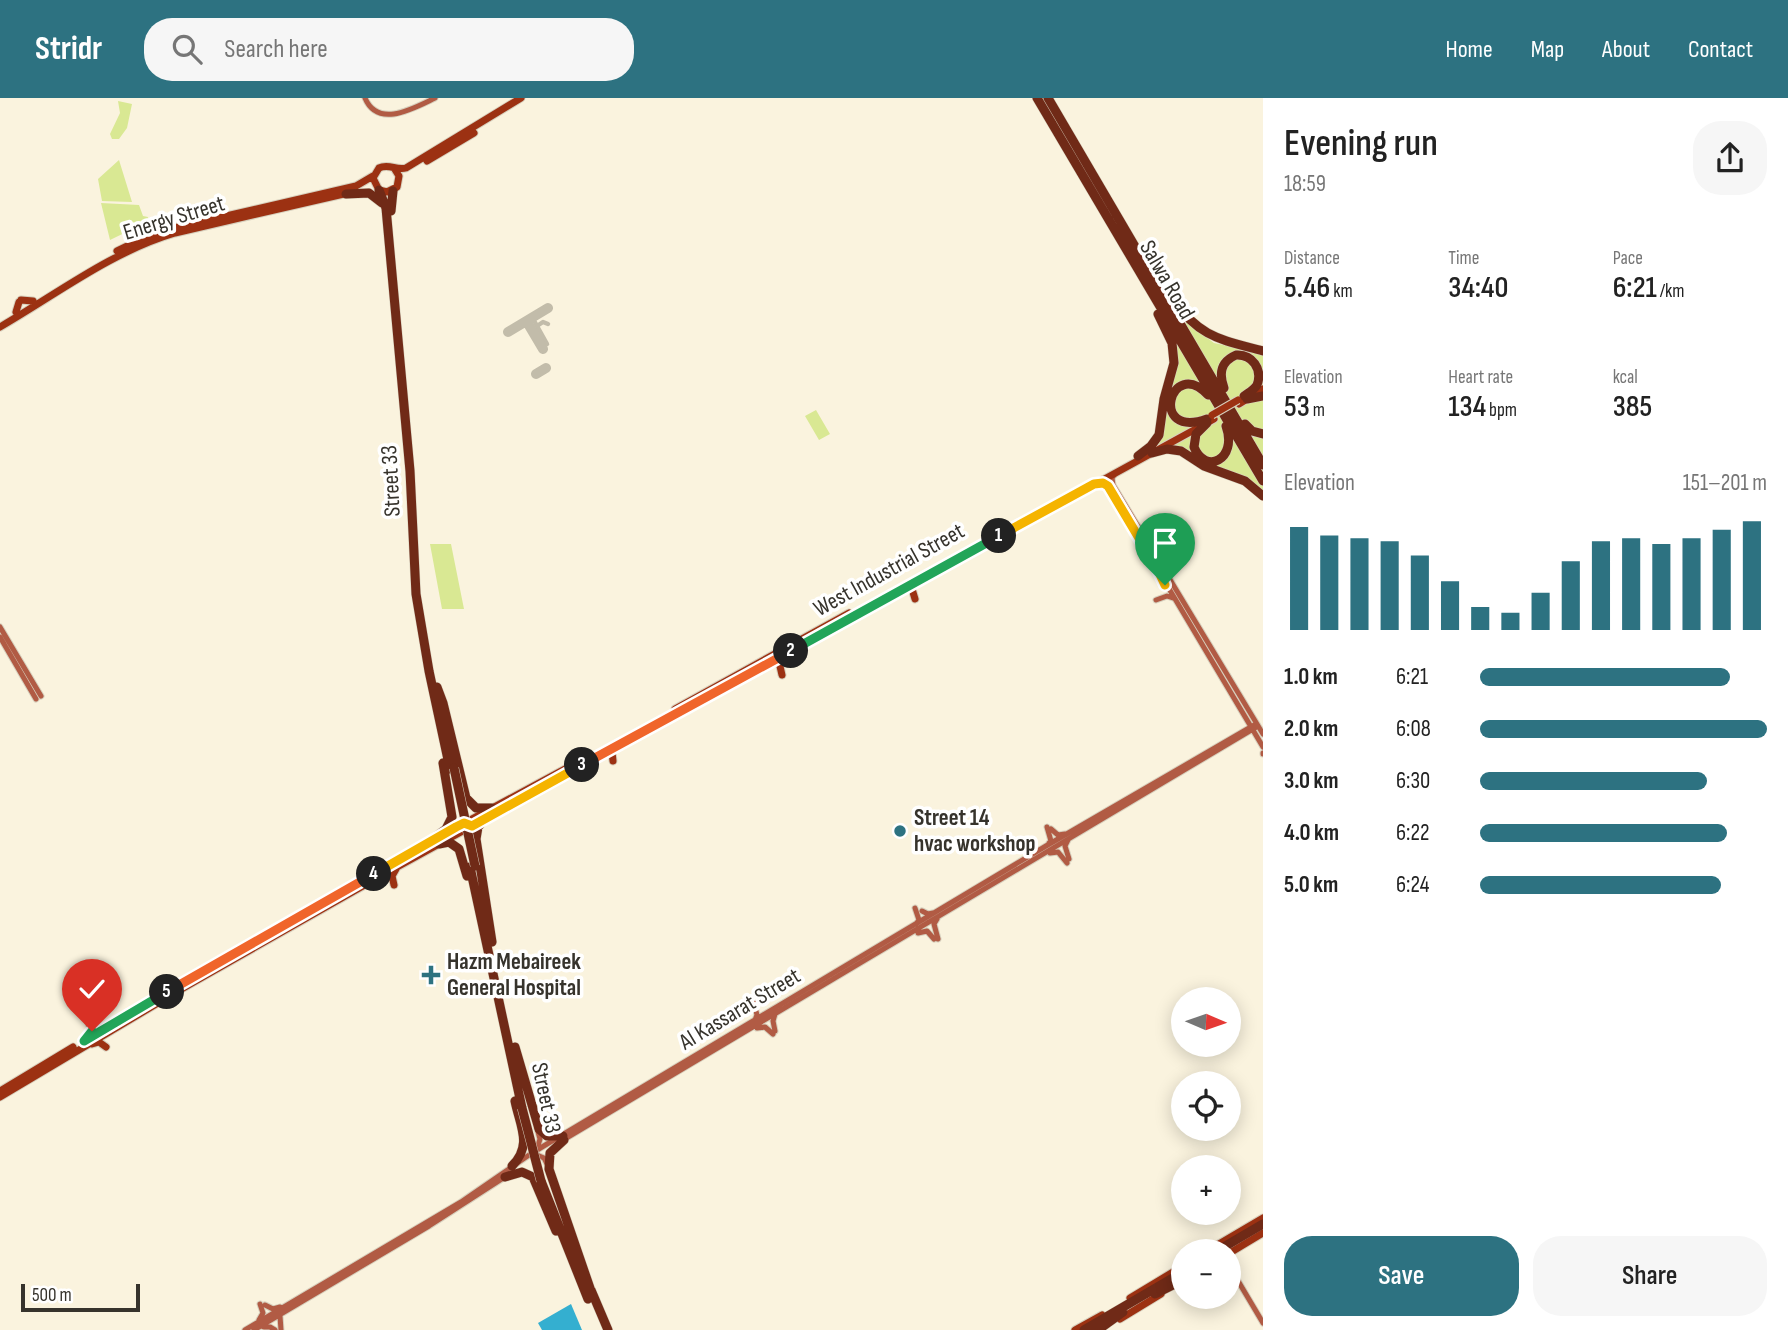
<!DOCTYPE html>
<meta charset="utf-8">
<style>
:root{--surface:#fff;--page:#f6f6f6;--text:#222;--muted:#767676;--accent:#2d7281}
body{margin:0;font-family:"Sofia Sans Condensed",sans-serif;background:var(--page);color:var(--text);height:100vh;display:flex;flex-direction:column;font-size:26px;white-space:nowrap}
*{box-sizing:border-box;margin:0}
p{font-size:23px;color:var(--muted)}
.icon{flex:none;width:38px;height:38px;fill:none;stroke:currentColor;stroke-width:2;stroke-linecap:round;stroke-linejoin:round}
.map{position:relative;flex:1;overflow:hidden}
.panel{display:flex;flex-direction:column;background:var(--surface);width:525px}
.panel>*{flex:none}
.needle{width:46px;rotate:92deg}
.tools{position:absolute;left:1171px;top:889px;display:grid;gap:14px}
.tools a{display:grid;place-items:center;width:70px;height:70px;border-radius:50%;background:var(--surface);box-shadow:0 4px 18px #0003;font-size:35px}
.scale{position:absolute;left:21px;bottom:18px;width:119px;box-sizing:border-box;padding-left:7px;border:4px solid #36332c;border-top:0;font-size:19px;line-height:24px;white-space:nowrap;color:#36332c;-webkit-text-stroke:5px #fff;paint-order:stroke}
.pin{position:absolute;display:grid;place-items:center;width:60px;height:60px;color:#fff;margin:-72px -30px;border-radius:50% 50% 50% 0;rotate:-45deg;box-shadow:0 0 7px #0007}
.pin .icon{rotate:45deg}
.km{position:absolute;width:35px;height:35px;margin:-18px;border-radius:50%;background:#222;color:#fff;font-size:19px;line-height:35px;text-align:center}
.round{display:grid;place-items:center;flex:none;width:74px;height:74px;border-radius:28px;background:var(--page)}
.overview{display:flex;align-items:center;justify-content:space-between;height:119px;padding:0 21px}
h1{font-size:38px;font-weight:600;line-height:52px}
.stats{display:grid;grid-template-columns:repeat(3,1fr);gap:10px;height:119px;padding:7px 21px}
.stats div{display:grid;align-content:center}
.stats b{font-size:30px;font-weight:600}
.stats small{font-size:19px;font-weight:400}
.stats p{font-size:19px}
.chart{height:196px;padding:14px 21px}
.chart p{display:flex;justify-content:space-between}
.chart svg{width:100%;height:126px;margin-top:7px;stroke:var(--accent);stroke-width:6}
.primary-button{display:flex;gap:14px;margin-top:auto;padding:14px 21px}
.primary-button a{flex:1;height:80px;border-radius:28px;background:var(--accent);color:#fff;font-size:28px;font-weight:600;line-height:80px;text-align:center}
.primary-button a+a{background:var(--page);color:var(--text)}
ul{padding:0 21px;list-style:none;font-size:23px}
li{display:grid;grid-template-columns:112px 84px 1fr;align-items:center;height:52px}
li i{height:18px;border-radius:9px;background:var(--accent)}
header{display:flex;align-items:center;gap:42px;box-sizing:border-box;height:98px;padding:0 35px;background:var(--accent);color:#fff}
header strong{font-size:33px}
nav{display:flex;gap:38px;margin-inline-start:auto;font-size:24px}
.search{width:490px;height:63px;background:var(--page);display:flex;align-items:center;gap:18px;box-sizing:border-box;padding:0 24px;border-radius:28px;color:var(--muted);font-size:26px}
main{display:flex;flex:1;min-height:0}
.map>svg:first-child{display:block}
.green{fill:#d9e893}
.water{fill:#34afd0}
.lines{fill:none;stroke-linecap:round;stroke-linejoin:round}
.taxiway{stroke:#c2bcaa;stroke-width:4.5}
.runway{stroke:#c2bcaa;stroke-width:10}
.secondary-casing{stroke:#d7d0be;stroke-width:7}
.primary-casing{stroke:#d7d0be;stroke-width:9}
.highway-casing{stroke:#d7d0be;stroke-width:10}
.secondary{stroke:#b15b44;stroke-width:5}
.primary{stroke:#9c3112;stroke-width:7}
.highway{stroke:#702a17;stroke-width:9}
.primary-bridge-casing{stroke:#d7d0be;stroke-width:9;stroke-linecap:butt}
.highway-bridge-casing{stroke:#d7d0be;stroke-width:10;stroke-linecap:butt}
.primary-bridge{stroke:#9c3112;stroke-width:7}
.highway-bridge{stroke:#702a17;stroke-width:9}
.split-1-casing{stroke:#fff;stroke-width:14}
.split-2-casing{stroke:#fff;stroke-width:14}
.split-3-casing{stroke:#fff;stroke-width:14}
.split-4-casing{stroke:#fff;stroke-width:14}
.split-5-casing{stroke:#fff;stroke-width:14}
.split-6-casing{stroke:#fff;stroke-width:14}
.split-1{stroke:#f5b400;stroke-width:9}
.split-2{stroke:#22a559;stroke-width:9}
.split-3{stroke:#f0652b;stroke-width:9}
.split-4{stroke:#f5b400;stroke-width:9}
.split-5{stroke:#f0652b;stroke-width:9}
.split-6{stroke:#22a559;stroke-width:9}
.poi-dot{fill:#2d7281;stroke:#fff;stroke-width:2.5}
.labels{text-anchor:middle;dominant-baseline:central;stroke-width:7;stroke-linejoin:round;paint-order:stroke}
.street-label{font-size:23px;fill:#36332c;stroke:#fff}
.poi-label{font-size:23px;font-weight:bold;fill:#36332c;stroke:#fff;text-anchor:start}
</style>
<header>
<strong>Stridr</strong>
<div class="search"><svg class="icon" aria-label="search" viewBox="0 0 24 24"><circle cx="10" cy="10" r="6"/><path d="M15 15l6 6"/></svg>Search here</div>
<nav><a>Home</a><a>Map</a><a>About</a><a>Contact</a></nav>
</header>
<main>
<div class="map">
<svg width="1263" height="1232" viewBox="0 0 1263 1232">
<rect width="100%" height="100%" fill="#faf3de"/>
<!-- green -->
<path class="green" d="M118,3l14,3 -5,24 -8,11h-7l-2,-5 10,-21z
M119,62l13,42 -30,-1 -4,-22z
M101,105l38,2 4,11 5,1 -1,5 -37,18z
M1186,224l28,21 49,10v137l-107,-47 6,-10 11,-92z
M816,312l14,24 -11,6 -14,-24z
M430,446h21l13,65h-22z"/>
<!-- water -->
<path class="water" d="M571,1206l11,26h-40l-4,-7z"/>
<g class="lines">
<!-- taxiway -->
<path class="taxiway" d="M532,219l15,27
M537,228l6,-4 5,2"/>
<!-- runway -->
<path class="runway" d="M527,224l16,27
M508,234l40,-24
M536,276l10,-6"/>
<defs>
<path id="secondary" d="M365,0c13,31 49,10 70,0
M1115,376l-3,4 1,7 150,249
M1097,385h6l5,3 155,261
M1156,502l11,-4 6,2
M0,529l41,69
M0,539l36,62
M1263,655v1
M1047,729l4,14 -2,2
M1051,731l7,6 7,-1
M1068,742l-3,6 4,13
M1050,755l8,-1 9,11
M915,810l4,12 -3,4
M922,813l6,3 5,-1
M937,821l-3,5 4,15
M918,835l9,-2 7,8
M754,905l3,12 -2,5
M757,930l8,-1 8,7
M775,933l-2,-10 2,-7
M563,1042l695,-414
M537,1051l3,-10 -3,-11
M532,1055l12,5 4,8
M1228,1166l35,59
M265,1207l8,4 7,-2
M280,1218l1,14
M259,1222l4,-7 -3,-9
M264,1229h6l5,3
M245,1232l216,-128 71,-49 514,-307 210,-122
M254,1232l175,-104 76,-49"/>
<path id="primary" d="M427,63l47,-28
M394,70l5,8 -2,11 -10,5 -8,-2 -6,-12 6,-10c10,-5 17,3 27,0l115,-70
M117,153l29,-14 28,-9 182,-42 17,-10
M21,202l12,1
M16,214l3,-10
M0,229c57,-33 111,-75 175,-94l173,-40
M1239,306l24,-15
M913,485l-1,6 3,10
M782,577l-3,-13 3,-6
M675,611l174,-96
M613,663l-1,-9 4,-6
M444,736l147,-79
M394,787l-2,-9 4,-7
M329,802l102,-59
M101,932l29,-16
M84,943l8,-10 -6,-17
M92,946l7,-2 7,5
M0,993l73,-44
M0,999l178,-106 199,-113 837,-459
M1207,1153l56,-33
M1228,1156l35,-21
M1130,1200l53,-32
M1120,1221l41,-25
M1075,1232l27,-15"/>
<path id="highway" d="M1037,0l226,383
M1048,0l215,367
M379,92l7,18 24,263 6,123 13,77 21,98
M346,96l23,-1 13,10
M391,113l2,-20
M1172,201c29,39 47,40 91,52
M1224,290c-5,-14 -4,-26 12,-33 16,-1 27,14 21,30 -3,5 -9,8 -13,11
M1247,301l16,-3
M1207,321c-59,21 -37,-64 1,-24
M1207,325l-11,11 -2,13c11,28 44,13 32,-21
M1245,326l7,7 11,3
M1152,355l15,-4 14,2 23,15 41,15 18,15
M1138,358l13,-10 8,-11 5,-36 10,-36 -2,-20 -14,-29
M437,589l6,16 23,95 10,10h16
M486,720l-8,9 -2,12 16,103
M427,745l19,-14 6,-12 -9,-54
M439,746l10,-2 10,7 8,27
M470,769l52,241
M515,949l24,82 8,7h16
M564,1042l-14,13 -1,16 43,125
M512,1068c21,-21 8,-40 3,-65
M505,1079l17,-5 11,5 23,54
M541,1083l47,118
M1217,1153l46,-27
M591,1192l17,40
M1155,1196l28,-14
M1084,1232l99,-58
M1098,1232l25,-18"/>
</defs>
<!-- secondary casing -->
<use href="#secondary" class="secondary-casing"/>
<!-- primary casing -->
<use href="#primary" class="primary-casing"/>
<!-- highway casing -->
<use href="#highway" class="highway-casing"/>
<!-- secondary -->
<use href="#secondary" class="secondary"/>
<!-- primary -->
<use href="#primary" class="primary"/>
<!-- highway -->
<use href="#highway" class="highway"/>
<defs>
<path id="primary-bridge" d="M1212,317l26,-15"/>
<path id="highway-bridge" d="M454,670l21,98
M522,1010l19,73"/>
</defs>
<!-- primary-bridge casing -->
<use href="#primary-bridge" class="primary-bridge-casing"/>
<!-- highway-bridge casing -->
<use href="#highway-bridge" class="highway-bridge-casing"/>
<!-- primary-bridge -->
<use href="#primary-bridge" class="primary-bridge"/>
<!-- highway-bridge -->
<use href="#highway-bridge" class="highway-bridge"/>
</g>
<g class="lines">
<defs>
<path id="split-1" d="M999,438l95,-52 9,-1 5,3 50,84 7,15"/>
<path id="split-2" d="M791,553l208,-115"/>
<path id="split-3" d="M582,667l209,-114"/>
<path id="split-4" d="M374,776l82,-47 8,-4 8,3 110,-61"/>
<path id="split-5" d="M167,894l207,-118"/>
<path id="split-6" d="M92,933l-8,10 83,-49"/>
</defs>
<!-- split-1 casing -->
<use href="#split-1" class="split-1-casing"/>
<!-- split-2 casing -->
<use href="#split-2" class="split-2-casing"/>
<!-- split-3 casing -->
<use href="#split-3" class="split-3-casing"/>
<!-- split-4 casing -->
<use href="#split-4" class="split-4-casing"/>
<!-- split-5 casing -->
<use href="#split-5" class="split-5-casing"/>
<!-- split-6 casing -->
<use href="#split-6" class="split-6-casing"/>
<!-- split-1 -->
<use href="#split-1" class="split-1"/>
<!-- split-2 -->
<use href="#split-2" class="split-2"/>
<!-- split-3 -->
<use href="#split-3" class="split-3"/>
<!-- split-4 -->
<use href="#split-4" class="split-4"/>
<!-- split-5 -->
<use href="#split-5" class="split-5"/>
<!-- split-6 -->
<use href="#split-6" class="split-6"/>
</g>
<!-- markers -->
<g class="poi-dot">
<circle cx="900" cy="733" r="7"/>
<path d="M427.5 866.5h7v7h7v7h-7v7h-7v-7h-7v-7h7z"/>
</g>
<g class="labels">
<!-- street labels -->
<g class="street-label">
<text transform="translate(174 120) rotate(-17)">Energy Street</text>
<text transform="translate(1167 182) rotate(60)">Salwa Road</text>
<text transform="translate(391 383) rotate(-93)">Street 33</text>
<text transform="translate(889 472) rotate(-29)">West Industrial Street</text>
<text transform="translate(740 911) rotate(-31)">Al Kassarat Street</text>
<text transform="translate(546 1000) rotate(78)">Street 33</text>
</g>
<!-- poi labels -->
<g class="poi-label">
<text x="914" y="720">Street 14<tspan x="914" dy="26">hvac workshop</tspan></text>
<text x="447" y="864">Hazm Mebaireek<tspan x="447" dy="26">General Hospital</tspan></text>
</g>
</g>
</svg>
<div class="tools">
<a><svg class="needle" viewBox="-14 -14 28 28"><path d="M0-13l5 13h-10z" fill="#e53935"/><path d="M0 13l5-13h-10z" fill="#767676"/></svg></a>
<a><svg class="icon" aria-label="locate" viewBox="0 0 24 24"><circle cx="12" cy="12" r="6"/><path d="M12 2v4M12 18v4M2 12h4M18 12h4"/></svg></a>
<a>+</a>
<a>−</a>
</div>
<div class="scale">500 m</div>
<div class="pin" style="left:1165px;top:487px;background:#1e9e55"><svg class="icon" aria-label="arrive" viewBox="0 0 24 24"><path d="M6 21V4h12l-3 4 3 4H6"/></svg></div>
<div class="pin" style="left:92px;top:933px;background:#d93025"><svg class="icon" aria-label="check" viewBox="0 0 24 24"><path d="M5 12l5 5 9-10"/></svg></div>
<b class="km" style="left:999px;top:438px">1</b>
<b class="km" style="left:791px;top:553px">2</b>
<b class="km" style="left:582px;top:667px">3</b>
<b class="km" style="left:374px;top:776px">4</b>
<b class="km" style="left:167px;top:894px">5</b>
</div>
<section class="panel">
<div class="overview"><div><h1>Evening run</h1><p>18:59</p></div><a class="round"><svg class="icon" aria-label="share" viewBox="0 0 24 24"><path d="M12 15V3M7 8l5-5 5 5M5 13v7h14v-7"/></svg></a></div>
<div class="stats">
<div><p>Distance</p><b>5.46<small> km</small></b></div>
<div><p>Time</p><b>34:40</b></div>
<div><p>Pace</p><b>6:21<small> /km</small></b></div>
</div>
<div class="stats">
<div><p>Elevation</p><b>53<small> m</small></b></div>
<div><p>Heart rate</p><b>134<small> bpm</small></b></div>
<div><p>kcal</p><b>385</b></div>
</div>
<div class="chart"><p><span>Elevation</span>151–201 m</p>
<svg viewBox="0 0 160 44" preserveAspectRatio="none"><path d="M5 44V8M15 44V11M25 44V12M35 44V13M45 44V18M55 44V27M65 44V36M75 44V38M85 44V31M95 44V20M105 44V13M115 44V12M125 44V14M135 44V12M145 44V9M155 44V6"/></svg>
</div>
<ul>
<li><b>1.0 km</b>6:21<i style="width:87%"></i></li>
<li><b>2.0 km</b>6:08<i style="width:100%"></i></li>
<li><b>3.0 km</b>6:30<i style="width:79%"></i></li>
<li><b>4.0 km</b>6:22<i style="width:86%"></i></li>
<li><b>5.0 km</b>6:24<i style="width:84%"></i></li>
</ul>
<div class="primary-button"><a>Save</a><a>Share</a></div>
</section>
</main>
